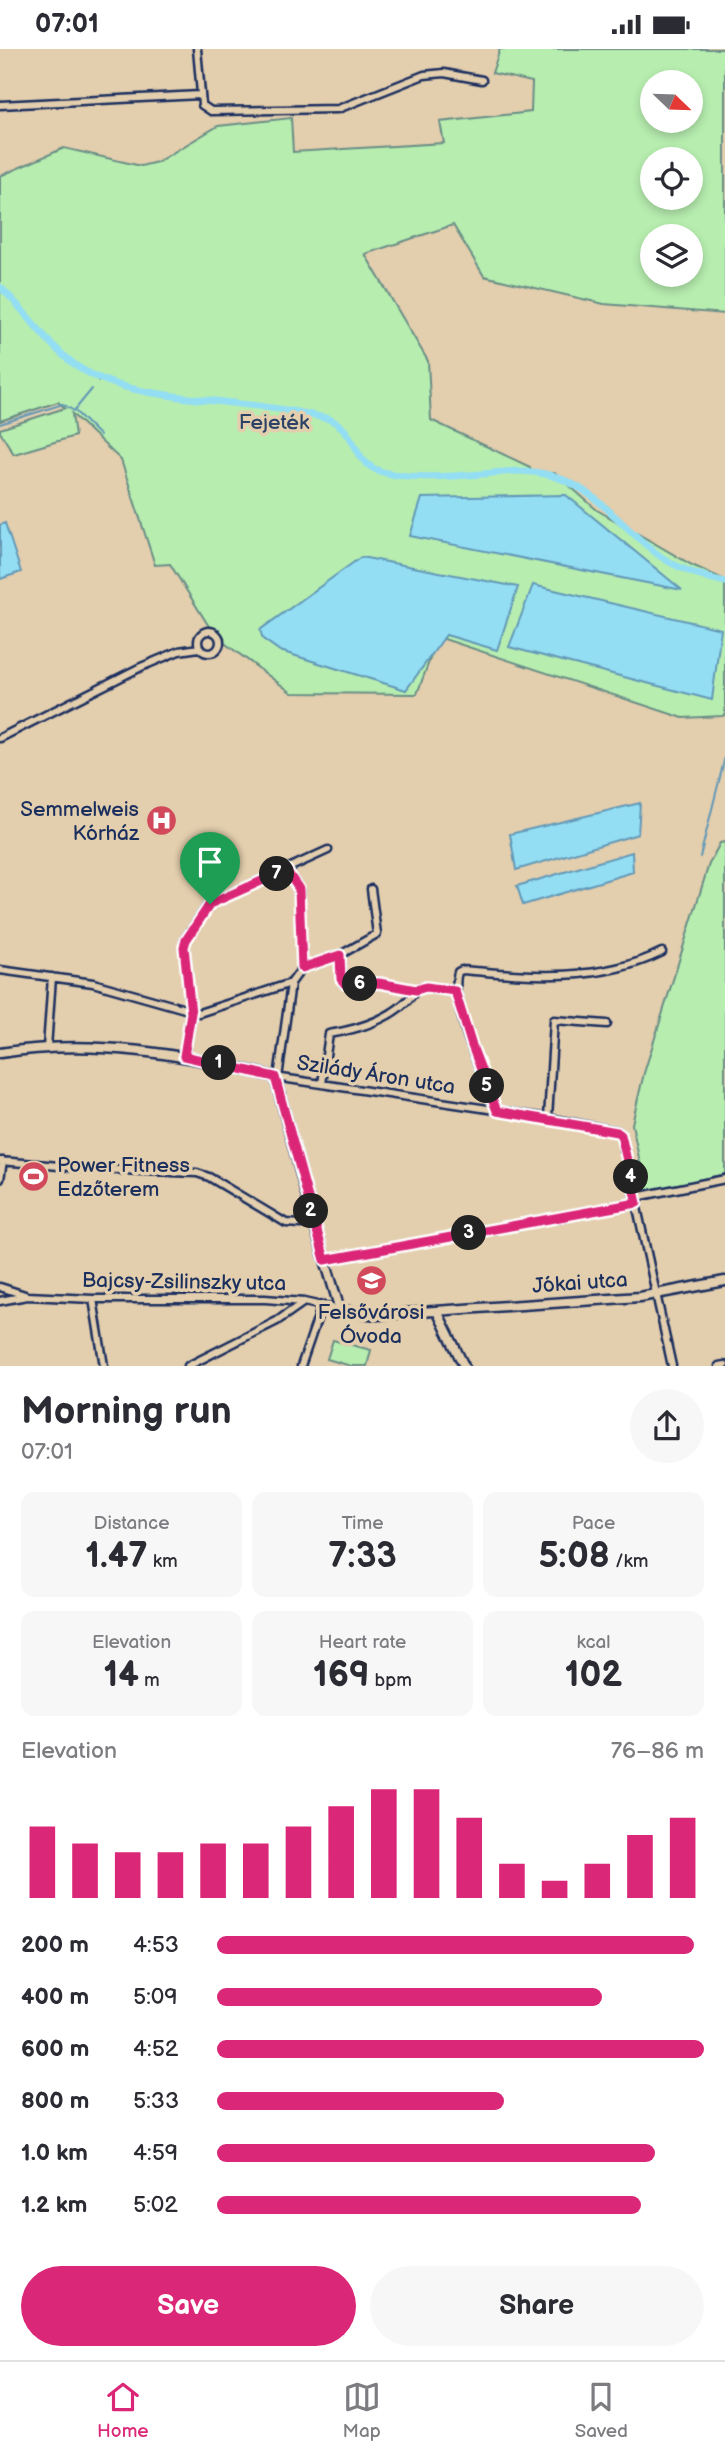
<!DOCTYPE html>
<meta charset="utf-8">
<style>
:root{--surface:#fff;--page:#f7f7f7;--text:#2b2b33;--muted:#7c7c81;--line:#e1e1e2;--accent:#db2777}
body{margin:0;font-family:"Balsamiq Sans",sans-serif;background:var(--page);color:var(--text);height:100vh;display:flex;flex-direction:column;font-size:26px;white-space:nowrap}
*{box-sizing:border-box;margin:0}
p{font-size:23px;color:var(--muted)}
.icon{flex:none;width:38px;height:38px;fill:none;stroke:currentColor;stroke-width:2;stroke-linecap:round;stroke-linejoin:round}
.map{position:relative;height:1317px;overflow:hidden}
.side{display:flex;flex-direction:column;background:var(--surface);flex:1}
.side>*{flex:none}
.needle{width:46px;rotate:113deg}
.tools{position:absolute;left:640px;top:21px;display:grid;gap:14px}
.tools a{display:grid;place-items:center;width:63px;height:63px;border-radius:50%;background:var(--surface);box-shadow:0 4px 10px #0003;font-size:35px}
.pin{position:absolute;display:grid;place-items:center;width:60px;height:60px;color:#fff;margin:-72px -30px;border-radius:50% 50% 50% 0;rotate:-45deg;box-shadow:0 0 7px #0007}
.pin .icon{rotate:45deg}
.km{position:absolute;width:35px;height:35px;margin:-18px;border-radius:50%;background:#222;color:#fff;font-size:19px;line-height:35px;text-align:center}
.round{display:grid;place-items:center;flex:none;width:74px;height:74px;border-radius:37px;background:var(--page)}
.headline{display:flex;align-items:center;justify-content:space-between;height:119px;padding:0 21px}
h1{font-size:38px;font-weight:700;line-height:52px}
.stats{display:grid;grid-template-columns:repeat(3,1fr);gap:10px;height:119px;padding:7px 21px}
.stats div{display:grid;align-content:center;border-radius:14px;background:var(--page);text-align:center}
.stats b{font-size:35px;font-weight:700}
.stats small{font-size:19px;font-weight:400}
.stats p{font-size:19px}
.chart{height:196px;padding:14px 21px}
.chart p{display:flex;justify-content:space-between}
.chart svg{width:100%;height:126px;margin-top:7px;stroke:var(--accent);stroke-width:6}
.button{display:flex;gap:14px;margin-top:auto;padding:14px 21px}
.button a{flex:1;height:80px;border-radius:42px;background:var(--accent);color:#fff;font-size:28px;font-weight:700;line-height:80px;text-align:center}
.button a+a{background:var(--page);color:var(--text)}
ul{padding:0 21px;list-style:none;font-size:23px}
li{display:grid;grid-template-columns:112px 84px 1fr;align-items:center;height:52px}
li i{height:18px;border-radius:9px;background:var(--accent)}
.status{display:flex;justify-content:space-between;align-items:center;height:49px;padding:0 35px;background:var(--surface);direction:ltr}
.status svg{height:19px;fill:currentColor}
.menu{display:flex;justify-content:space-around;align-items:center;height:98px;border-top:2px solid var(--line);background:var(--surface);font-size:19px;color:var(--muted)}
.menu a{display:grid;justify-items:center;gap:4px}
.menu .current{color:var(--accent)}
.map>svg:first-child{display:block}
.green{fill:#b7edaf;stroke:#698e86;stroke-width:2;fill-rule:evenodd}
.water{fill:#93def3;stroke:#6398b7;stroke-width:2}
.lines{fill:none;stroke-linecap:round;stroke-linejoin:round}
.stream{stroke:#6398b7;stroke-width:2}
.canal{stroke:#93def3;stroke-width:7}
.street-casing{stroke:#1b2f5e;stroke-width:11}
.secondary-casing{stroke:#1b2f5e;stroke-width:13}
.street{stroke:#e3cead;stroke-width:6}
.secondary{stroke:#e3cead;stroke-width:8}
.route-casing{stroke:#fff;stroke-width:14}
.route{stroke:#db2777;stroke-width:9}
.labels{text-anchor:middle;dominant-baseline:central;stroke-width:7;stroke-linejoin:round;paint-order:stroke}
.park-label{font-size:21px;fill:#2b4266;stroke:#e3cead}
.poi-label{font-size:21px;fill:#1b2f5e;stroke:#e3cead;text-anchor:end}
.street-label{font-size:21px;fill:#1b2f5e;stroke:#e3cead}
</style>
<div class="status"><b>07:01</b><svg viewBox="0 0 49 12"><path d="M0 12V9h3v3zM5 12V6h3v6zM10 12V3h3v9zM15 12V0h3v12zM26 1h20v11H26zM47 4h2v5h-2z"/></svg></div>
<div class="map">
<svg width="725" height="1317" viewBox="0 0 725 1317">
<rect width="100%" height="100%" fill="#e3cead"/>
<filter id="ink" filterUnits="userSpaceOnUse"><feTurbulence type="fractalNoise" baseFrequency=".0143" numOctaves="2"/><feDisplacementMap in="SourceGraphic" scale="14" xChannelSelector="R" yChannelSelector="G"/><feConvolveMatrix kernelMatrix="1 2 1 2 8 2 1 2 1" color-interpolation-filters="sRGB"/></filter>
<g filter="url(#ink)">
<!-- green -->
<path class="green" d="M500,0h225v265l-121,-10 -120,-28 -31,-51 -88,29 63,107 3,59 99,47 2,7 23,-1 42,37 95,55 33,15v135l-3,1 -39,2 -245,-81 -21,57 -125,-1 -77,-57 -45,-72 -15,1 -34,-105 -49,-46 3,22 -61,18 -14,-22v-3l65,-21 -7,-6 -58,19v-245l64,-28 77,18 16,-4 61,-36 73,-8 2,34 151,-9 -4,-21 91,-10 1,-30 -40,-9zM653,33h38v39h-38zM653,110h38v39h-38zM653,187h38v39h-38z
M725,793v332l-79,18 -14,-68 12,-51 65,-209 11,-21z
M333,1291l38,10 -4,16h-16l-24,-7z"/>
<!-- water -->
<path class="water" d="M566,446l116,95 -272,-54 12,-38z
M5,474l16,49 -21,7v-54z
M361,508l157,30 -21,63 -51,-15 -40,55 -126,-39 -17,-12 -3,-9z
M533,536l188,44 -9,71 -203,-53z
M640,754l-2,31 -122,36 -6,-36z
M632,803l1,20 -110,33 -6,-19z"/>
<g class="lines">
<!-- stream -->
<path class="stream" d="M98,333l3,-4
M76,363l24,24
M0,375l63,-20 11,7 18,-22
M700,808l25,-100"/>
<!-- canal -->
<path class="canal" d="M0,238c29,26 49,63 83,83 34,20 75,24 114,29 44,5 89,9 132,20 27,12 24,36 42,48 29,18 111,6 146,4 70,0 93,48 143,85 18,13 44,21 65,26"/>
<defs>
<path id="street" d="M197,0l5,56 9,6 127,-2 86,-34 20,-2 38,7
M0,56l200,-10
M198 593a11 11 0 1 1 22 0a11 11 0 1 1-22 0Z
M0,689l141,-71 38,-16 20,-3
M286,821l13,19 3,79
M371,840l6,45 -37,21 3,28 4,1 32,-1 37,7 10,-3 29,4
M0,921l93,13 106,30 92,-30
M47,999l5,-71
M184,1007l7,-43 -7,-66 1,-7 21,-32 4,-4 118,-54
M275,1028l273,41 69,13 4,4 51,231
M278,1029l13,-95 11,-15 38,-13
M322,1035l7,-50c31,-5 69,-17 87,-44
M497,1062c-12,-30 -49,-109 -39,-139l4,-2c67,6 138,13 200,-18
M548,1069l6,-98 53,4
M0,1112l95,8 102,4 12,4 77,46 15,1 12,-4
M0,1130l3,-18
M636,1148l89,-18
M325,1211l312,-57
M0,1238l25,8
M93,1250l11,67
M0,1252l27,-5 66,3h172l39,3 36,8
M188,1317l89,-45 27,-19
M301,1317l21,-61
M719,1317l6,-1"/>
<path id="secondary" d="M0,1004c93,-15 184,1 275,24l38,143 27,90 37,5 263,-18 85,-16
M437,1262l27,55"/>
</defs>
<!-- street casing -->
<use href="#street" class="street-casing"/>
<!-- secondary casing -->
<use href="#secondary" class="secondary-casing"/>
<!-- street -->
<use href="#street" class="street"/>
<!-- secondary -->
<use href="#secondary" class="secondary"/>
</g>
</g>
<g class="lines" filter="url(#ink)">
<defs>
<path id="route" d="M286,821l13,19 3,79 38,-13 1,24 4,5 34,-1 37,7 10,-3 29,4 17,55 25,65 120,21 4,3 16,68 -312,57 -50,-183 -91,-21 7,-43 -7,-66 2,-7 24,-36z"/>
</defs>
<!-- route casing -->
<use href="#route" class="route-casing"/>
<!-- route -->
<use href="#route" class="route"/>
</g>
<!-- icons -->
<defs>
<symbol id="hospital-disc" viewBox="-11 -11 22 22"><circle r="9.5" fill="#d1495b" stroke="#e3cead"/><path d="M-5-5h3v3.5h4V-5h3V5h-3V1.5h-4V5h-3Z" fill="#fff"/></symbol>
<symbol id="stadium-disc" viewBox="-11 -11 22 22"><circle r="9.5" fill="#d1495b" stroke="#e3cead"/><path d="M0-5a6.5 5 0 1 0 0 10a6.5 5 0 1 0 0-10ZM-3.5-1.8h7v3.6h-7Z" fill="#fff"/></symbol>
<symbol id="school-disc" viewBox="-11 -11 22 22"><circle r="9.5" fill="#d1495b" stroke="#e3cead"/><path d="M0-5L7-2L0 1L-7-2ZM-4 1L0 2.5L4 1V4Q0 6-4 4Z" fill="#fff"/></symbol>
</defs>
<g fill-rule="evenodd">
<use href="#hospital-disc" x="144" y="754" width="35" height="35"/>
<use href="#stadium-disc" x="16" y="1110" width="35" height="35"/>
<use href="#school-disc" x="354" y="1214" width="35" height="35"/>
</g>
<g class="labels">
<!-- park labels -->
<g class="park-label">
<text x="274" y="373">Fejeték</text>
</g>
<!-- poi labels -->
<g class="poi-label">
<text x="139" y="760">Semmelweis<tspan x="139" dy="24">Kórház</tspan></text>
<text x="57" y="1116" text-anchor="start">Power Fitness<tspan x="57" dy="24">Edzőterem</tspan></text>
<text x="371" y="1263" text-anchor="middle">Felsővárosi<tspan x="371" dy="24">Óvoda</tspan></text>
</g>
<!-- street labels -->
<g class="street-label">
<text transform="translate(376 1026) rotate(9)">Szilády Áron utca</text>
<text transform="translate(184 1233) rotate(1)">Bajcsy-Zsilinszky utca</text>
<text transform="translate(580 1234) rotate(-4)">Jókai utca</text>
</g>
</g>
</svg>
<div class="tools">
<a><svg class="needle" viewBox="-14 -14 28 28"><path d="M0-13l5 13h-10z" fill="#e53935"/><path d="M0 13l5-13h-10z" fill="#7c7c81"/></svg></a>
<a><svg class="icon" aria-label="locate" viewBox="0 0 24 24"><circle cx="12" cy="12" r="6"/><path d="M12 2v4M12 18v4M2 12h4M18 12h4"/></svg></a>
<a><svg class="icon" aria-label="layers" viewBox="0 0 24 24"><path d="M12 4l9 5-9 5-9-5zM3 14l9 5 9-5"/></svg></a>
</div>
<div class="pin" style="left:210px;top:855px;background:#1e9e55"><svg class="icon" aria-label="arrive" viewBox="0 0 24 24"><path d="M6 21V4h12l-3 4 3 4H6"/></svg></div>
<b class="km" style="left:219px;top:1014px">1</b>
<b class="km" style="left:311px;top:1162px">2</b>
<b class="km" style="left:469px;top:1184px">3</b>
<b class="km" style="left:631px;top:1128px">4</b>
<b class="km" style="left:487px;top:1037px">5</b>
<b class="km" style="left:360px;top:935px">6</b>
<b class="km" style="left:277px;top:825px">7</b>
</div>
<section class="side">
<div class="headline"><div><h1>Morning run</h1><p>07:01</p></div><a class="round"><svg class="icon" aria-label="share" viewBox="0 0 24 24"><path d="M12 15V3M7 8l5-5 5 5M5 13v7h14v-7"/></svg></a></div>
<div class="stats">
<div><p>Distance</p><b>1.47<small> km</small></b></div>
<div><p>Time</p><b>7:33</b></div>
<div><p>Pace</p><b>5:08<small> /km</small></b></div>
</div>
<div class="stats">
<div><p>Elevation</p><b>14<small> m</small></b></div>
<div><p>Heart rate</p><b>169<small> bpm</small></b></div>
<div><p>kcal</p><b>102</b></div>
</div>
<div class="chart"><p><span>Elevation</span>76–86 m</p>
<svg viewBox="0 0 160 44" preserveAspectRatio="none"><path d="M5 44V19M15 44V25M25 44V28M35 44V28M45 44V25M55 44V25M65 44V19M75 44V12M85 44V6M95 44V6M105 44V16M115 44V32M125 44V38M135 44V32M145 44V22M155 44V16"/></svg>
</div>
<ul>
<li><b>200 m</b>4:53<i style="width:98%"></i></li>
<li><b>400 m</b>5:09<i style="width:79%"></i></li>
<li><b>600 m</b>4:52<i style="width:100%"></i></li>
<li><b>800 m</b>5:33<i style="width:59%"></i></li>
<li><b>1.0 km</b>4:59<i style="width:90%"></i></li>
<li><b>1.2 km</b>5:02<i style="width:87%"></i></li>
</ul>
<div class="button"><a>Save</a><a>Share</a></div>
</section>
<nav class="menu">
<a class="current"><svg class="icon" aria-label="home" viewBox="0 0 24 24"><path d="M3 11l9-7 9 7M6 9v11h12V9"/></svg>Home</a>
<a><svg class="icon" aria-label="map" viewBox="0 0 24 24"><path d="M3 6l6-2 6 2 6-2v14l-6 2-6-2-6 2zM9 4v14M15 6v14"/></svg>Map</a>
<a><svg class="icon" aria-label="saved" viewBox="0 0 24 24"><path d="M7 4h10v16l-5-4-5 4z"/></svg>Saved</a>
</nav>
